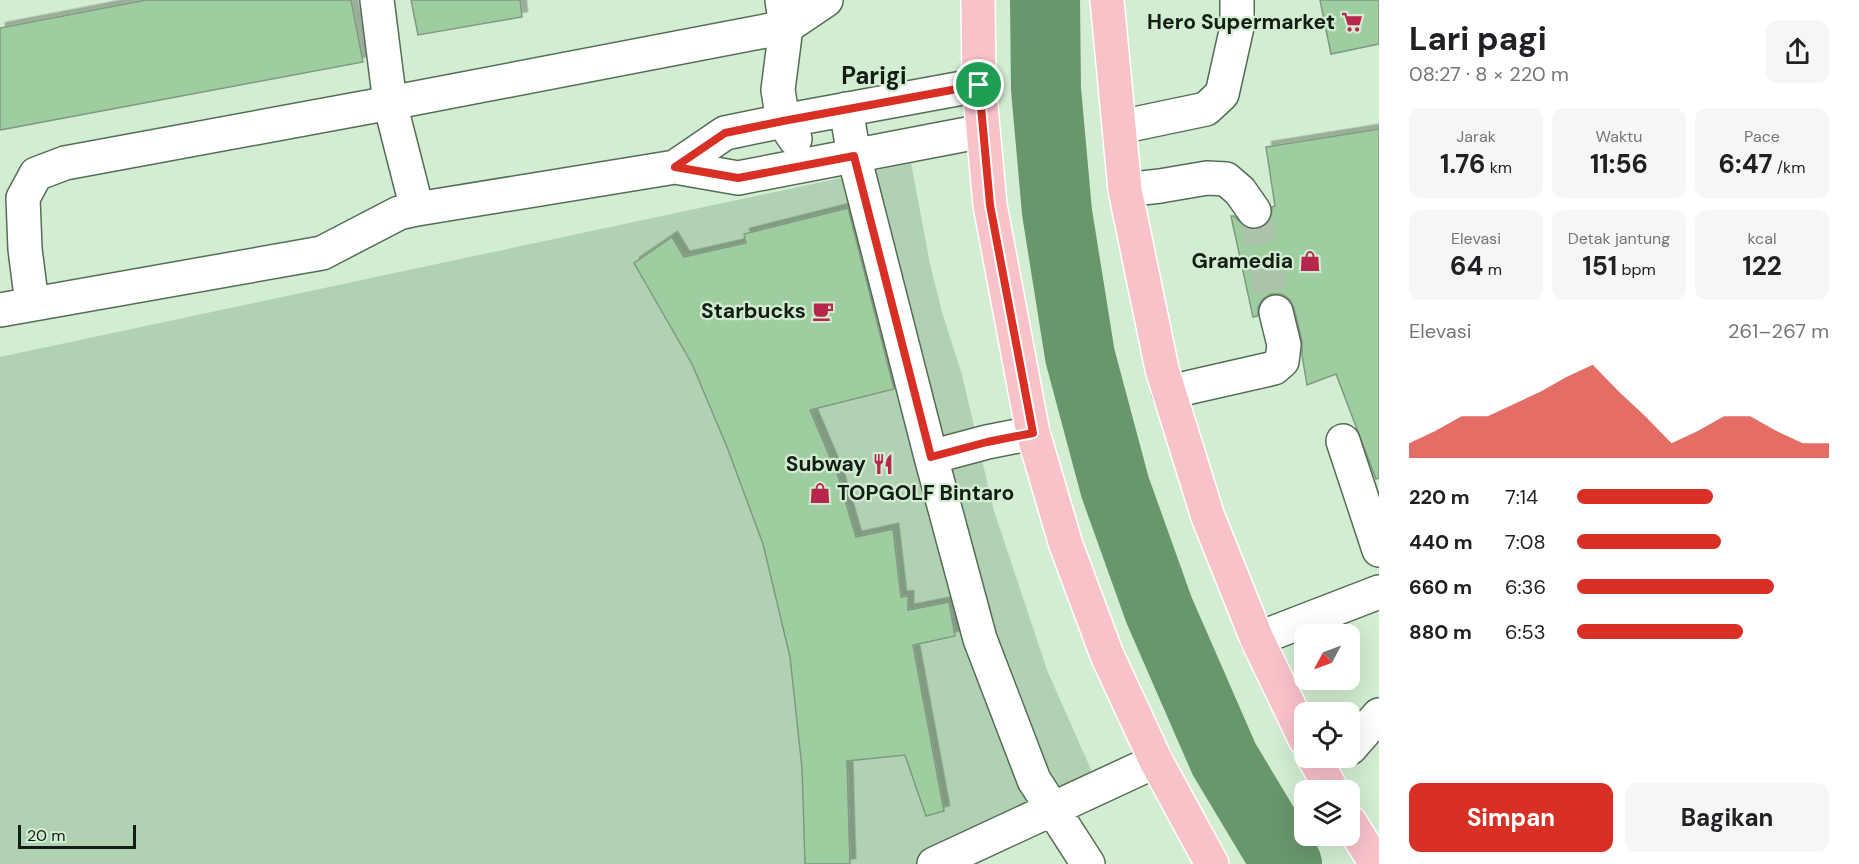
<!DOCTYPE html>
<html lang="id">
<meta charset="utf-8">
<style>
:root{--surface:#fff;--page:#f6f6f6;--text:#202124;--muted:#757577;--accent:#d93025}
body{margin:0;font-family:"DM Sans",sans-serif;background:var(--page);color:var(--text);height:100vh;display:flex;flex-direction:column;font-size:22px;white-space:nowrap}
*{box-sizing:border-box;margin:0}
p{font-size:20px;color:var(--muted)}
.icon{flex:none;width:33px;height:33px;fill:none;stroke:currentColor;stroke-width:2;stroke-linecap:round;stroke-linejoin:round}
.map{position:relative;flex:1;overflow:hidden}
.side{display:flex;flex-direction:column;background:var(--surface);width:480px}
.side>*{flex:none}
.needle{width:39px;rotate:229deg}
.fabs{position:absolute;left:1294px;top:624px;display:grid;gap:12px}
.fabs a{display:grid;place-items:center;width:66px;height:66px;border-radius:12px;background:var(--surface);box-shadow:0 6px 24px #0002;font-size:30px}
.scale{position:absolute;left:18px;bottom:15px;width:118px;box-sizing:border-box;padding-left:6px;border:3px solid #131d14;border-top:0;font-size:16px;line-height:21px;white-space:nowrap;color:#131d14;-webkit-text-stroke:4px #d2edd2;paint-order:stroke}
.pin{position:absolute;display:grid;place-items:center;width:51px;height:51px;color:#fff;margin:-26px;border:3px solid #fff;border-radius:50%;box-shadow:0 2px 6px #0007}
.round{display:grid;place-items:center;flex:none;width:63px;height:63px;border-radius:12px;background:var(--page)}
.summary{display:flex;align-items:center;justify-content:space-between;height:102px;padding:0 30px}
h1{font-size:33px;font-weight:700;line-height:45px}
.figures{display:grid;grid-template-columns:repeat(3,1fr);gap:9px;height:102px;padding:6px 30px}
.figures div{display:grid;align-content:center;border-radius:12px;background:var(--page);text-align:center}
.figures b{font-size:26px;font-weight:700}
.figures small{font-size:16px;font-weight:400}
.figures p{font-size:16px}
.chart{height:168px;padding:12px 30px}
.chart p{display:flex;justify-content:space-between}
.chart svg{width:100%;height:108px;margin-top:6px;fill:var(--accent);opacity:.7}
.primary-button{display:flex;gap:12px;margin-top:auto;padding:12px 30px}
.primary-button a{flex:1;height:69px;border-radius:12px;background:var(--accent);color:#fff;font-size:24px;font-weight:700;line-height:69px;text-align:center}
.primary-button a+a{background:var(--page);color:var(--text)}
ul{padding:0 30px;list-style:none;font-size:20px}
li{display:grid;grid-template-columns:96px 72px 1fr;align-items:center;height:45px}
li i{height:15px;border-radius:8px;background:var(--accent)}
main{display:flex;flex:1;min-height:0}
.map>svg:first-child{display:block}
.green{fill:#b0d2b2}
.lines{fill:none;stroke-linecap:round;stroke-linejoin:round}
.river{stroke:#69976c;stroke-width:70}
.building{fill:#9ecea0;stroke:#809981;stroke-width:1.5;filter:url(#shadow)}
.minor-tunnel{stroke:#acc3ac;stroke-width:33;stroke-dasharray:33 16;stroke-linecap:butt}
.minor-casing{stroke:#556d56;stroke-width:36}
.major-casing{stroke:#fff;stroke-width:36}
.minor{stroke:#fff;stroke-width:33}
.major{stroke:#f8c2c9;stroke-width:33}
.route-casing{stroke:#fff;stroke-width:12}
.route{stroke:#d93025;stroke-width:8}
.labels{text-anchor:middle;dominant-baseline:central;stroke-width:4.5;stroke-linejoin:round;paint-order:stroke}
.poi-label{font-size:21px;font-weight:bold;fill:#131d14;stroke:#d2edd2;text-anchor:end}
.quarter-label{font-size:24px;font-weight:bold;fill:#131d14;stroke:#d2edd2}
</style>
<main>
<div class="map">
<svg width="1379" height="864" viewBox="0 0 1379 864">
<defs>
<filter id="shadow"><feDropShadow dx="5.5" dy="-5.5" stdDeviation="0" flood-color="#0004"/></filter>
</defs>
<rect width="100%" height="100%" fill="#d2edd2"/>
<!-- green -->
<path class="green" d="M911,163l19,101 12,48 20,63 32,136 53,159 45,102 -175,92h-917v-507z"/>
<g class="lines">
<!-- river -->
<path class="river" d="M1045,0l1,89 11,123 23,144 35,131 44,123 65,149 63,105"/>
</g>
<!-- building -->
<path class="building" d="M146,0h205l12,62 -363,68v-102z
M411,0h109l2,17 -104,18z
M1320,0h59v44l-48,10z
M1379,129v349l-3,1 -40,-105 -29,11 -5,-30v-14l-8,-33 -4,-8 -8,-6h-11l-8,5 -5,8v9l-5,1 -22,-101h3l12,12 9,2 9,-3 7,-8 1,-12 3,-1 -9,-59z
M848,208l46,181 -84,21 28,66 18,61 37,-8 8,68 7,-1v14l41,-8 6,34 -42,9 31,166 -18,5 -21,-61 -58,6 3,103h-45l-3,-96 -12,-111 -27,-113 -36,-97 -35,-83 -58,-101 38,-26 12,20 62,-14 -2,-9z"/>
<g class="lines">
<!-- minor-tunnel -->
<path class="minor-tunnel" d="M1254,211l22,101"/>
<defs>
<path id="minor" d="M377,0l13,103 396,-76 40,-27
M782,0l4,27 -8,63 5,31 12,18
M846,109l8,47 77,301 49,182 54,141 54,84
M1120,127l86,-18 16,-15 15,-67v-27
M675,167l50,-34 58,-12 196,-36
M1125,190l35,-4 47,-8 19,1 14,12 14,20
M32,304l-7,-55 -2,-51 13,-24 29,-11 325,-60 27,106
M0,310l322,-57 77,-40 18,-4 258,-42 63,11 245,-47
M1169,392l105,-24 8,-7 2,-16 -8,-33
M1343,441l36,109
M931,457l56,-15 46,-9
M1257,639l122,-47
M1350,748l29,-33
M934,864l222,-103"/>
<path id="major" d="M978,0l1,85 11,120 43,228 33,112 41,110 49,106 56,103
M1107,0l18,190 37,179 46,148 49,122 48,100
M1314,758l18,32
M1350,822l26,42"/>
</defs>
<!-- minor casing -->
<use href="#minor" class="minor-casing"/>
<!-- major casing -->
<use href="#major" class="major-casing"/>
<!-- minor -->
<use href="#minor" class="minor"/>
<!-- major -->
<use href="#major" class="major"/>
</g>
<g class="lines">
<defs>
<path id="route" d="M979,85l11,120 43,228 -46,9 -56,15 -77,-301 -116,22 -63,-11 50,-34 58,-12z"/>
</defs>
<!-- route casing -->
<use href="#route" class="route-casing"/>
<!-- route -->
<use href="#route" class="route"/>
</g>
<!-- icons -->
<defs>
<symbol id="supermarket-bare" viewBox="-9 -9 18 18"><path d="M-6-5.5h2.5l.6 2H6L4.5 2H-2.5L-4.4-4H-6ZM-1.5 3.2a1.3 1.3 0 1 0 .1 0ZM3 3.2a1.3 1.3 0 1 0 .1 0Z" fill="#b7274d" stroke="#d2edd2" stroke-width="2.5" paint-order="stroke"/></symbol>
<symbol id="shop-bare" viewBox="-9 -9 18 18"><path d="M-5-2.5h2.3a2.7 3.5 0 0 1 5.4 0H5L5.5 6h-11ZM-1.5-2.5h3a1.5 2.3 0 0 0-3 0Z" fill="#b7274d" stroke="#d2edd2" stroke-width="2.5" paint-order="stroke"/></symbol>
<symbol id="cafe-bare" viewBox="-9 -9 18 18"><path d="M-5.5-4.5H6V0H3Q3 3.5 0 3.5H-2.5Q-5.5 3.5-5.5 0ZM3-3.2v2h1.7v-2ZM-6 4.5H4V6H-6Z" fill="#b7274d" stroke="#d2edd2" stroke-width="2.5" paint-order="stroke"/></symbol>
<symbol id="restaurant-bare" viewBox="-9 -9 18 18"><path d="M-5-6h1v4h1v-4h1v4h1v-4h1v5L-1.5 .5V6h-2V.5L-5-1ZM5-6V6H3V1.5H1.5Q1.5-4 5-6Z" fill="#b7274d" stroke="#d2edd2" stroke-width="2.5" paint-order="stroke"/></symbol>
</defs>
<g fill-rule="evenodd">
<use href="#supermarket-bare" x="1337" y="7" width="30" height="30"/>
<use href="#shop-bare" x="1295" y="246" width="30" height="30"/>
<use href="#cafe-bare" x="808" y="296" width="30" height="30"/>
<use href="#restaurant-bare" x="868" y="449" width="30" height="30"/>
<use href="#shop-bare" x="805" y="478" width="30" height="30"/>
</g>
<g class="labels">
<!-- poi labels -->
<g class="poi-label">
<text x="1335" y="22">Hero Supermarket</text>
<text x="1293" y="261">Gramedia</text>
<text x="806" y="311">Starbucks</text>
<text x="866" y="464">Subway</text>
<text x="837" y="493" text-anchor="start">TOPGOLF Bintaro</text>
</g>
<!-- quarter labels -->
<g class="quarter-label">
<text x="874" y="75">Parigi</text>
</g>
</g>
</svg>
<div class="fabs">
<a><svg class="needle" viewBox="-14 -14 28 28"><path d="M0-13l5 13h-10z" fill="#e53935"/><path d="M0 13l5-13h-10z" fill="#757577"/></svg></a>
<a><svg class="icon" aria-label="locate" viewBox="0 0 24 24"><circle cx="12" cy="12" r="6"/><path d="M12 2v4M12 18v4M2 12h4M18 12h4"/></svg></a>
<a><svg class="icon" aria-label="layers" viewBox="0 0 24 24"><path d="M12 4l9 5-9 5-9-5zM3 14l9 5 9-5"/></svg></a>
</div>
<div class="scale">20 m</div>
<div class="pin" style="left:979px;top:85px;background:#1e9e55"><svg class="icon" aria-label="arrive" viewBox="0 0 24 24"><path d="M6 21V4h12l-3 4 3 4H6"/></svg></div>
</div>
<section class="side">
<div class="summary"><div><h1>Lari pagi</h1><p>08:27 · 8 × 220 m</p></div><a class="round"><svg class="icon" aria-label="share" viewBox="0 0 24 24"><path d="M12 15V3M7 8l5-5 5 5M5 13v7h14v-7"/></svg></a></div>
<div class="figures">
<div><p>Jarak</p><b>1.76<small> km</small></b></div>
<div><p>Waktu</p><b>11:56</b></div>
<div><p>Pace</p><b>6:47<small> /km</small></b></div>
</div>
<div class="figures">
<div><p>Elevasi</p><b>64<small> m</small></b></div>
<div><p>Detak jantung</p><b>151<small> bpm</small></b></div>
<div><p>kcal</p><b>122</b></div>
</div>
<div class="chart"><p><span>Elevasi</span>261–267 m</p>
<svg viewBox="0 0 160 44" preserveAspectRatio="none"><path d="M0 44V38L10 33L20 27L30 27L40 22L50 17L60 11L70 6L80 17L90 27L100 38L110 33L120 27L130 27L140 33L150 38L160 38V44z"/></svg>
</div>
<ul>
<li><b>220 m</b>7:14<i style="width:54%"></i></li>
<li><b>440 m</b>7:08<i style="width:57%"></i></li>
<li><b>660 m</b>6:36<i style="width:78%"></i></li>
<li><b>880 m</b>6:53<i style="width:66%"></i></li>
</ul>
<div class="primary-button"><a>Simpan</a><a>Bagikan</a></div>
</section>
</main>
